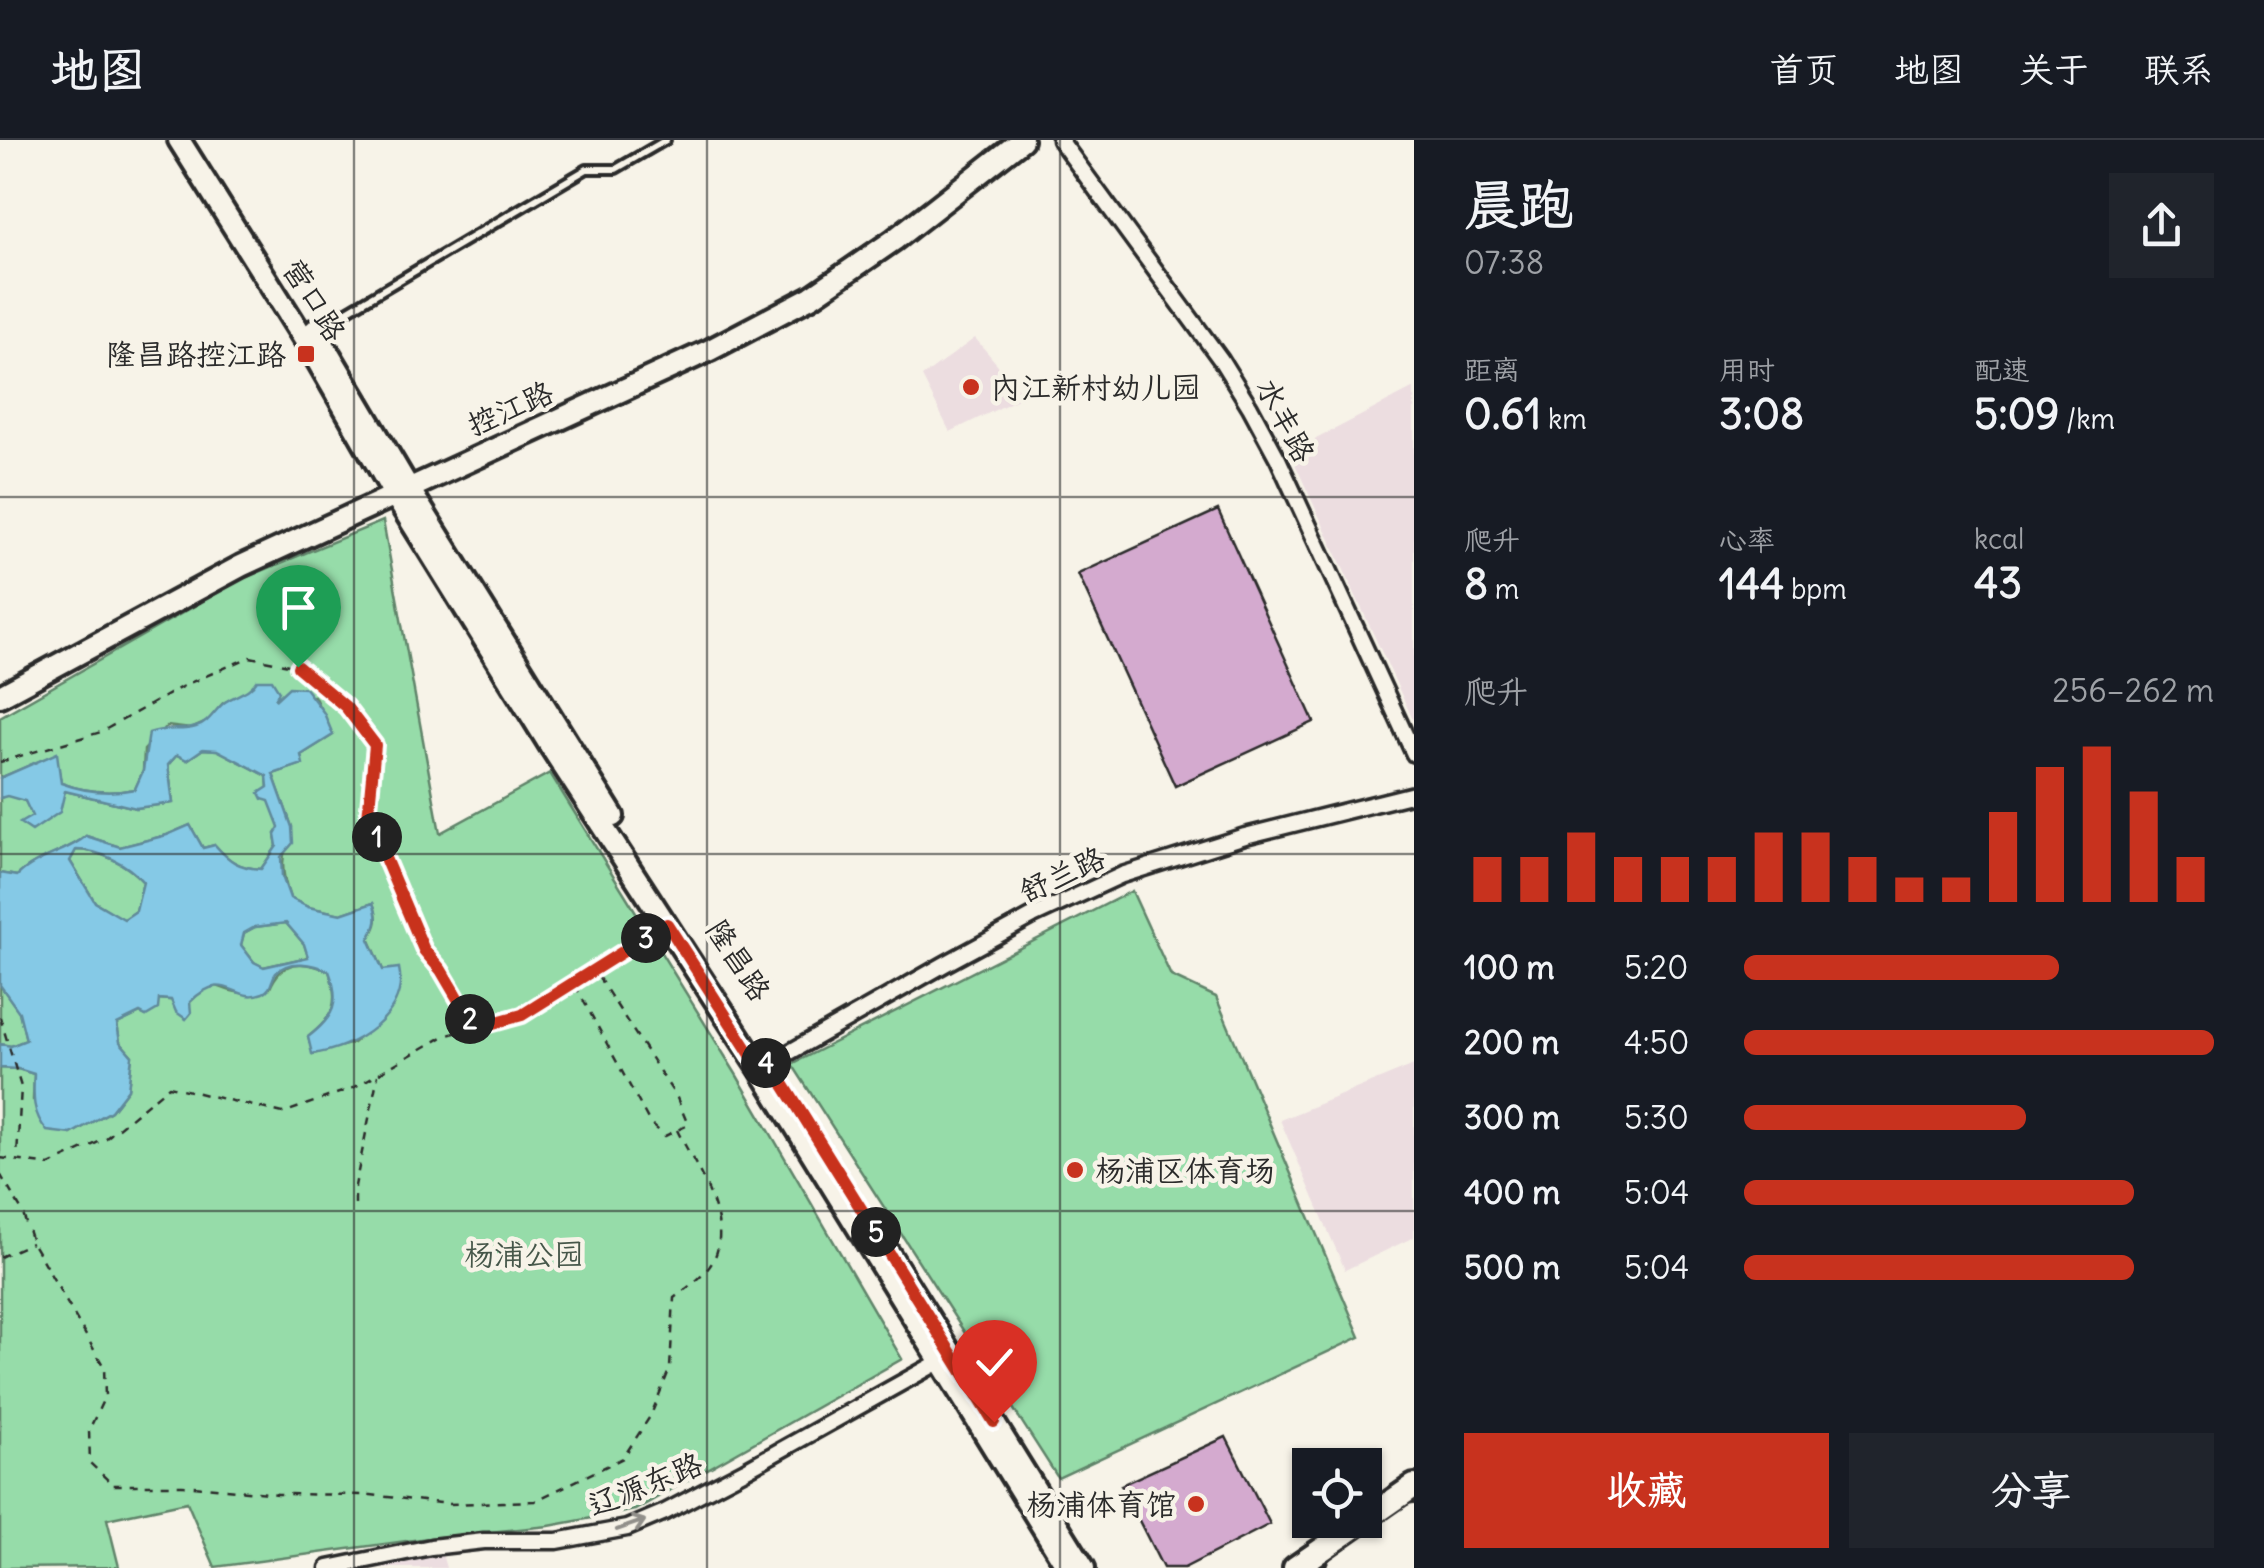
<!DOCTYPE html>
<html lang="zh">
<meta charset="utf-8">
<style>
:root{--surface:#171b24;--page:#20242c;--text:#f1f3f6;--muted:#9ea1a6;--line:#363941;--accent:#c8321e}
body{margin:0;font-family:Delius,"LXGW WenKai TC",sans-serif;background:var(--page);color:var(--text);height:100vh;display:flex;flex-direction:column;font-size:38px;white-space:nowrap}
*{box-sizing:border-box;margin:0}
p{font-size:32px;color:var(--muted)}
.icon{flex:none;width:55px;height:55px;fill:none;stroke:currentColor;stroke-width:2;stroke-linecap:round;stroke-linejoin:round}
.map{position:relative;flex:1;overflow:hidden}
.side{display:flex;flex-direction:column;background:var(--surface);width:850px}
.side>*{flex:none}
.buttons{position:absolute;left:1292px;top:1308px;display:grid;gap:20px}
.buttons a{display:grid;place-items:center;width:90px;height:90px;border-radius:0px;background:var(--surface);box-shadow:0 2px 8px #0004;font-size:50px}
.pin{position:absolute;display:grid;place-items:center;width:85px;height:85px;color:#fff;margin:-102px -42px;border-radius:50% 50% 50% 0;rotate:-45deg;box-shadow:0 0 10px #0007}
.pin .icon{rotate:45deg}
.km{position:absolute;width:50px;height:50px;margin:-25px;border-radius:50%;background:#222;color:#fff;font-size:28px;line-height:50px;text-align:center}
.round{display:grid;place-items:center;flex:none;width:105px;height:105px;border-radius:0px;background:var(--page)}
.headline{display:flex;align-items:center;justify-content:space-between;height:170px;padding:0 50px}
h1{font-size:55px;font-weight:700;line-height:75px}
.stats{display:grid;grid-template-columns:repeat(3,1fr);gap:15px;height:170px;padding:10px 50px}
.stats div{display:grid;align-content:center}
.stats b{font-size:42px;font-weight:700}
.stats small{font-size:28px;font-weight:400}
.stats p{font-size:28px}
.chart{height:280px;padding:20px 50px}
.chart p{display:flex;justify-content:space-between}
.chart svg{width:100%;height:180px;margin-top:10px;stroke:var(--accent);stroke-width:6}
.cta{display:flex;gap:20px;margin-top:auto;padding:20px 50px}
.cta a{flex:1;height:115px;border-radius:0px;background:var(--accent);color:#fff;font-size:40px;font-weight:700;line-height:115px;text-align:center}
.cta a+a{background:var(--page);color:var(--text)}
ul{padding:0 50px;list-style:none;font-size:32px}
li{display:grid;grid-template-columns:160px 120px 1fr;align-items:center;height:75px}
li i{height:25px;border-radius:12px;background:var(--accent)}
header{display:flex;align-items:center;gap:60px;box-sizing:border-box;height:140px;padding:0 50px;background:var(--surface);border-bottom:2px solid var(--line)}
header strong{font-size:48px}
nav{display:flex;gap:55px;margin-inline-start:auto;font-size:35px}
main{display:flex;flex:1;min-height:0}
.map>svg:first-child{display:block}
.built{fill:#ecdde0}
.green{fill:#96dca9;stroke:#60846a;stroke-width:2.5}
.water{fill:#85c9e6;stroke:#618a9b;stroke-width:2.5;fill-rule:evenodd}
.building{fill:#d4aacf;stroke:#2b2b2b;stroke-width:2.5}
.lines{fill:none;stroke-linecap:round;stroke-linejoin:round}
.lane-casing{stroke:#2b2b2b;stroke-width:14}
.street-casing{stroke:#2b2b2b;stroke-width:21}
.secondary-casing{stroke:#2b2b2b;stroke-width:28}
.primary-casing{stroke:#2b2b2b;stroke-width:30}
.path{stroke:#2b2b2b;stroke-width:2.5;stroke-dasharray:8 8;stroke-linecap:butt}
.lane{stroke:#f7f3e8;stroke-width:6}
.street{stroke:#f7f3e8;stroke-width:14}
.secondary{stroke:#f7f3e8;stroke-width:20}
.primary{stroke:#f7f3e8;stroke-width:22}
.oneway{stroke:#918f8a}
.route-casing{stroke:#fff;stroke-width:20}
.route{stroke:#c8321e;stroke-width:12}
.grid{fill:none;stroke:#2b2b2b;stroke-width:2.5;stroke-opacity:0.55}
.poi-dot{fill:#c8321e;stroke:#f7f3e8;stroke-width:4}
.labels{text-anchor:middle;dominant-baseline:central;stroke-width:9;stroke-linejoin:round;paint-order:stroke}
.street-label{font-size:30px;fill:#2b2b2b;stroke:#f7f3e8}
.poi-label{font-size:30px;fill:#2b2b2b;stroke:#f7f3e8;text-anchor:end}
.park-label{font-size:30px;fill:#46574a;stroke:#f7f3e8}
</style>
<header>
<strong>地图</strong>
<nav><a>首页</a><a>地图</a><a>关于</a><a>联系</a></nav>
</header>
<main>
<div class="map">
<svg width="1414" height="1428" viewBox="0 0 1414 1428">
<rect width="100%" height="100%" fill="#f7f3e8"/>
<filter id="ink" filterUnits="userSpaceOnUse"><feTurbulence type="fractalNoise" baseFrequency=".01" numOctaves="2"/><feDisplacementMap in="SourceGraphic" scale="20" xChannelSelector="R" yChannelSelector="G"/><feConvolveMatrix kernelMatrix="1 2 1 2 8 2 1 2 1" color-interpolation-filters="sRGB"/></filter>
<g filter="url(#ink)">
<!-- built -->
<path class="built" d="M975,198l49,58 -74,36 -28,-55z
M1414,248v334l-119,-258 21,-25z
M1414,925v172l-69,33 -65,-150z
M442,1414l4,14h-78z"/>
<!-- green -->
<path class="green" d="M383,381l57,312 110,-60 186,301 166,285 -267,151 -86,16 -128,13 -206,28 -28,-65 -80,17 12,48 -119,1v-500l18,1 16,5 -1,26 38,34 40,-23 17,-22 4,-33 -12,-14 -3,-18 23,-11 6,3 12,-17 32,3c29,-29 25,-10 54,-9 8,0 18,-4 26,-5 12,-29 33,-28 59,-17 11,32 5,46 -21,66l5,17 40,-11 19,-17 11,-56 -14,-32c9,-13 10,-20 4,-35l-32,11 -33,-7 -18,-9c-10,-28 -9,-43 2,-71l-19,-53 29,-10 -1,-9 32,-20 -19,-39 -41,7 -22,-13 -28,13 -16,19 -16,7 -24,-3 -23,24 -1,21 -8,18c-25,5 -50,3 -74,-6l-5,-29 -56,24v-61l242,-138z
M203,609l14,1 50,26 2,24 11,27 -5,7 2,12 -16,23c-22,-1 -32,-8 -46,-24l-12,3 -13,-23 -23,10 -47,12 -34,-11c-18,16 -48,20 -69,40l-17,-3v-75l7,-3 18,6 8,15 -12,7 39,-22 5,-10 71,17 37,-5 -5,-38 9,-10 10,5z
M76,710c24,0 51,14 67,32l-7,29 -12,9 -29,-18 -25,-41z
M1132,751l39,85 45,21 144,340 -302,141 -266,-414z
M286,783l18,21 4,13 -45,10 -9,-5 -13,-17 3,-12 11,-6z
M0,845l19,26 7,29 -15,6 -11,-2z"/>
<!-- water -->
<path class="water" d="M257,540h15l7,11 -4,9 14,-13 16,1 19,25 9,22 -32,20 2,9 -30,10 19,53 1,16 -12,14 1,19 8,22 18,9 33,7 32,-11c6,15 4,22 -4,36l14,31 16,-2c10,48 -45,81 -87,86l-4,-17c26,-20 33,-34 21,-66 -15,-7 -40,-13 -53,2 -6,8 -3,15 -13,20 -30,12 -36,-27 -73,9l1,11 -5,6 -10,-7 -5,-12 -12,-1 -1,10 -12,7 -6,-3 -23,11 3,18 12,14 -4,33 -17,22 -40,23 -24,-3c-15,-18 -14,-34 -13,-57l-16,-5 -18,-1v-24l11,2 15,-6 -7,-28 -19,-27v-112l17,3c20,-20 51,-24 69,-40l34,11 47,-12 23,-10 13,23 12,-3c14,16 24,23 46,24l16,-23 -2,-12 4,-7 -10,-26 -7,-2 -3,-6 9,-6 -1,-11 -50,-26 -14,-1 -16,11 -10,-5 -9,10 5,38 -37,5 -71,-17 -5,21 -28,19 -12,-8 12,-7 -7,-15 -18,-5 -7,2v-20l57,-25 4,30c24,9 50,11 74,6l8,-18 6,-38c18,-7 32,-1 47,-6 14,-4 18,-17 29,-25 13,-9 24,-9 32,-22zM76,710c24,0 52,14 67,32l-7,29 -12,8 -29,-17 -25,-41zM286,783l18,21 4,13 -44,10 -10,-5 -13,-17 3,-12 11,-6z"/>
<!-- building -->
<path class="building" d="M1218,370l96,212 -139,64 -97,-212z
M1226,1297l44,87 -86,44h-21l-42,-83z"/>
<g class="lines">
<defs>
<path id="lane" d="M320,187l267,-158h29l50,-29"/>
<path id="street" d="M1060,0l161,220 29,47 28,52 136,295
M760,929l185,-105 88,-48 89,-41 123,-39 169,-42
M328,1428l103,-21 53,-6h73l70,-13 38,-16 80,-42 201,-112"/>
<path id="secondary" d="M179,0l134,213 81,141 157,253 209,322 308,499
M315,190l93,157 205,329
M0,556l241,-130 469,-216 101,-53 83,-57 128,-100
M874,1090l210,338"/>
<path id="primary" d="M1365,1380l49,-34
M1295,1428l70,-48
M1338,1428l76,-53
M1370,1428l44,-30
M1400,1428l14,-10"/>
</defs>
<!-- lane casing -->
<use href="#lane" class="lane-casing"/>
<!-- street casing -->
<use href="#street" class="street-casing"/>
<!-- secondary casing -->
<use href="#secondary" class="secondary-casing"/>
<!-- primary casing -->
<use href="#primary" class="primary-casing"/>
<!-- path -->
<path class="path" d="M0,622l101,-30 84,-47 65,-28 48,10 48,40 29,38 -7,73 56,132 17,20 33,55
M575,845l75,138 15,13 23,-11 -11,-27 -82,-126
M0,877l21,70 -4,70
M0,1018l50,7 55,-26 64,-53 114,27 70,-25 91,-52 78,-21 130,-80
M0,1034l22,37 10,31 72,125 1,29 -16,34 1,33 23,22h69l96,9 93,1 78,9 86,-3 88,-43 28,-43 19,-47 4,-70c10,-8 21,-15 30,-25 39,-40 -7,-103 -27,-143
M355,1064v-18l23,-111
M0,1117l31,-14"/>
<!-- lane -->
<use href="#lane" class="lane"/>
<!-- street -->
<use href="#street" class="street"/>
<!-- secondary -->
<use href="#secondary" class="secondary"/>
<!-- primary -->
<use href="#primary" class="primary"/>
</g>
<!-- one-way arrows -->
<defs><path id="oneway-shaft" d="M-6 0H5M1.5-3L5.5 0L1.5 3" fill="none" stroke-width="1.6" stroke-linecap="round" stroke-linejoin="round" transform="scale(2.5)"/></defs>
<use class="oneway" href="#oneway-shaft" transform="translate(631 1385) rotate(-19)"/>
</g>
<g class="lines" filter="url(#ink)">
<defs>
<path id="route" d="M298,527l48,40 29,38 -7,73 56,132 17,20 34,58 47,-13 145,-91 93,145 9,-8 225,361"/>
</defs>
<!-- route casing -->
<use href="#route" class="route-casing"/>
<!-- route -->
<use href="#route" class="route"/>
</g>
<!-- grid -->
<path class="grid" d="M354,0v1428M707,0v1428M1060,0v1428M0,357h1414M0,714h1414M0,1071h1414"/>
<!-- markers -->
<g class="poi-dot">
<rect x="296" y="204" width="20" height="20" rx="5"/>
<circle cx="971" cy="247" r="10"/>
<circle cx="1075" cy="1030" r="10"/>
<circle cx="1196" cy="1364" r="10"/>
</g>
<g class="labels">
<!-- street labels -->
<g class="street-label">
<text transform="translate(315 160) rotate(58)">营口路</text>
<text transform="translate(510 268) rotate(-24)">控江路</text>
<text transform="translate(1286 280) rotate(62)">水丰路</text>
<text transform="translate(1062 734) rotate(-25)">舒兰路</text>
<text transform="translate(739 820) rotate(57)">隆昌路</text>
<text transform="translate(645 1344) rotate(-22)">辽源东路</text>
</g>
<!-- poi labels -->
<g class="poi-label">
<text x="286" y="214">隆昌路控江路</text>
<text x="991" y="247" text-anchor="start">内江新村幼儿园</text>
<text x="1095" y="1030" text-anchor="start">杨浦区体育场</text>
<text x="1176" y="1364">杨浦体育馆</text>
</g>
<!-- park labels -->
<g class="park-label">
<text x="524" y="1114">杨浦公园</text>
</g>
</g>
</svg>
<div class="buttons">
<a><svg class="icon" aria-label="locate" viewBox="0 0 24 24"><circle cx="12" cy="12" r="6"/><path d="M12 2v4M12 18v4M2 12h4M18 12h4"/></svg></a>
</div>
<div class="pin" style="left:298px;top:527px;background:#1e9e55"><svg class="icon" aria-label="arrive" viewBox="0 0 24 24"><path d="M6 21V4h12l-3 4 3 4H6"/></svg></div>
<div class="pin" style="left:994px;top:1282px;background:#d93025"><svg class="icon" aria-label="check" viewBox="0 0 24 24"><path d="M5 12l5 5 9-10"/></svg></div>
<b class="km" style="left:377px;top:697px">1</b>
<b class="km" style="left:470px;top:879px">2</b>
<b class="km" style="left:646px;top:798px">3</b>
<b class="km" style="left:766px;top:923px">4</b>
<b class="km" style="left:876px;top:1092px">5</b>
</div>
<section class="side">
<div class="headline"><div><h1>晨跑</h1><p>07:38</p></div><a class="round"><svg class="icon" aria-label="share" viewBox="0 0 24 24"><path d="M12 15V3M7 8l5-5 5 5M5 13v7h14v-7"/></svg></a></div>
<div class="stats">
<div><p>距离</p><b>0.61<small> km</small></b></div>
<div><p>用时</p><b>3:08</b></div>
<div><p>配速</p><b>5:09<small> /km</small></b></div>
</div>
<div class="stats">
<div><p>爬升</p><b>8<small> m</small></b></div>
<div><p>心率</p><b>144<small> bpm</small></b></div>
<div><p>kcal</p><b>43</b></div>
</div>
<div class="chart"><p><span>爬升</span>256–262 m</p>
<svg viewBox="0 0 160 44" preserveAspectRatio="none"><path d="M5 44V33M15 44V33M25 44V27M35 44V33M45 44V33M55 44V33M65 44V27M75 44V27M85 44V33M95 44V38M105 44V38M115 44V22M125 44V11M135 44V6M145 44V17M155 44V33"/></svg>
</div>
<ul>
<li><b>100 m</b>5:20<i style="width:67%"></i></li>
<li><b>200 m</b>4:50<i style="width:100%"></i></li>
<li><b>300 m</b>5:30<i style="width:60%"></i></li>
<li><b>400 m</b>5:04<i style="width:83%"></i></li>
<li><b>500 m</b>5:04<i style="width:83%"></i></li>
</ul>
<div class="cta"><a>收藏</a><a>分享</a></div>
</section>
</main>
